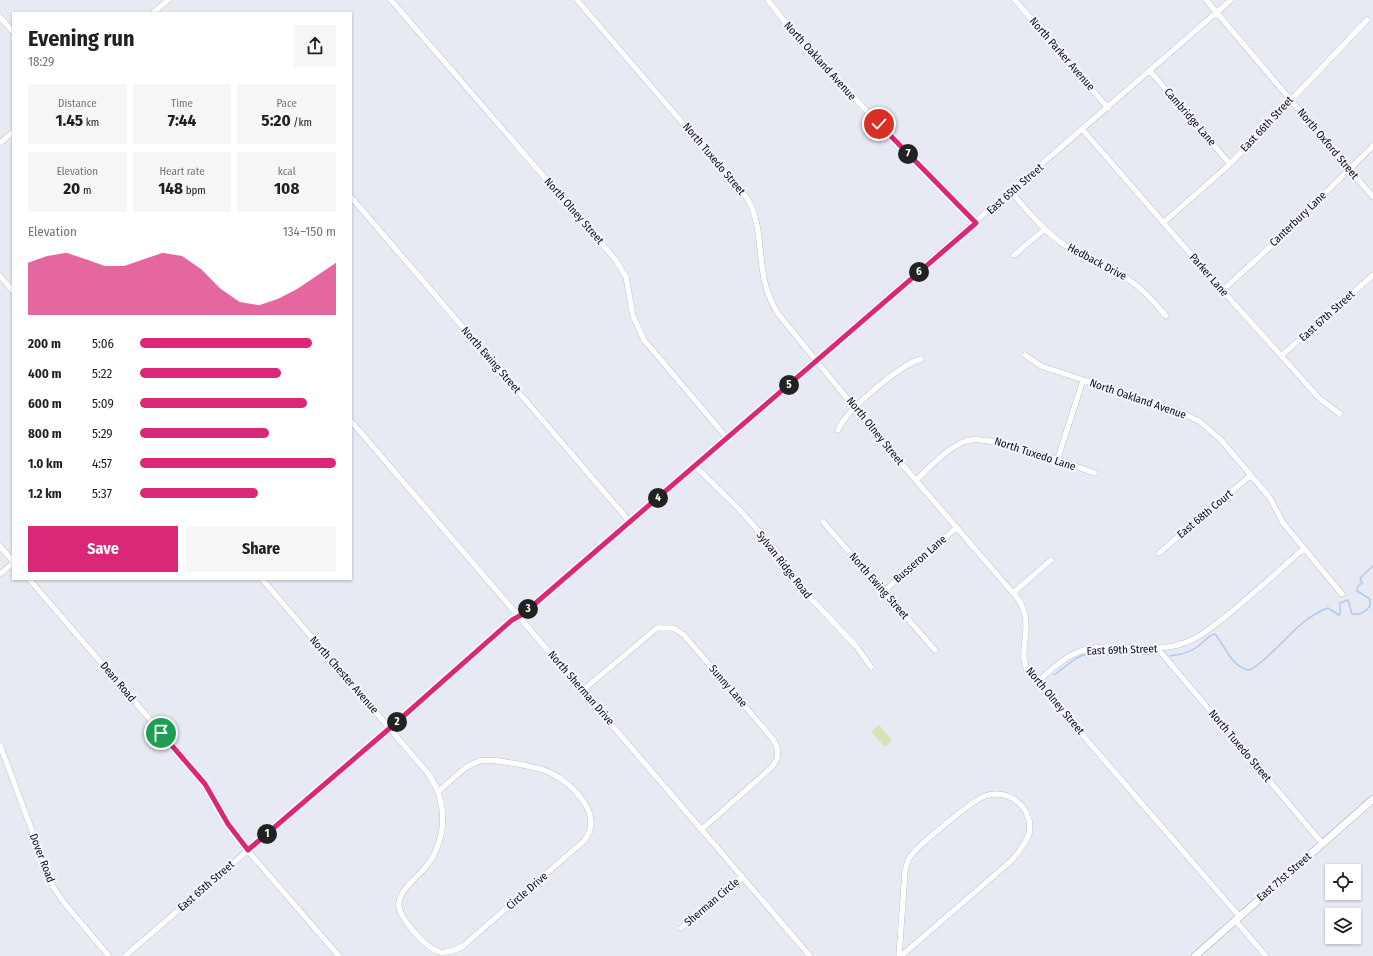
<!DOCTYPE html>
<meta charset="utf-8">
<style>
:root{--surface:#fff;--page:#f6f6f6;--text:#202124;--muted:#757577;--accent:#db2777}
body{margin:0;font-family:"Fira Sans Condensed",sans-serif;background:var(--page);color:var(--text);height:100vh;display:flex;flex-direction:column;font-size:15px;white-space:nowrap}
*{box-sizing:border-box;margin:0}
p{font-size:13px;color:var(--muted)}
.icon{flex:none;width:22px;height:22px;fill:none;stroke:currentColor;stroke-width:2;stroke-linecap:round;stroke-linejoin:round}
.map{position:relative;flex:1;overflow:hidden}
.sheet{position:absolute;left:12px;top:12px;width:340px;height:568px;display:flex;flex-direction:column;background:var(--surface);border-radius:0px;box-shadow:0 1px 3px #0004}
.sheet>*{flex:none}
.buttons{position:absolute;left:1325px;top:864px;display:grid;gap:8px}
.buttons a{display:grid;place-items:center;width:36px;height:36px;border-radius:0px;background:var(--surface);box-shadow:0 1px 3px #0004;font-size:20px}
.pin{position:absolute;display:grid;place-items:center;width:34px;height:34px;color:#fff;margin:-17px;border:2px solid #fff;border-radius:50%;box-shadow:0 1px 4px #0007}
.km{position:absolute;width:20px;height:20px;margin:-10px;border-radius:50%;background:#222;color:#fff;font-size:11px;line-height:20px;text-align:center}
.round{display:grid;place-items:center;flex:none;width:42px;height:42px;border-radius:0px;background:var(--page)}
.summary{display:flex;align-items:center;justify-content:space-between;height:68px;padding:0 16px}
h1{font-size:22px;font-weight:700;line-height:30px}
.metrics{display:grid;grid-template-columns:repeat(3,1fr);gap:6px;height:68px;padding:4px 16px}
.metrics div{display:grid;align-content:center;border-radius:0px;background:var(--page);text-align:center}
.metrics b{font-size:17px;font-weight:700}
.metrics small{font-size:11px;font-weight:400}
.metrics p{font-size:11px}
.chart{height:112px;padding:8px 16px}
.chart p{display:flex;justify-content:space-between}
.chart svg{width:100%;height:72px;margin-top:4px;fill:var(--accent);opacity:.7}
.button{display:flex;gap:8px;margin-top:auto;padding:8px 16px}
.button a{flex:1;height:46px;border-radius:0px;background:var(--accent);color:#fff;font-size:16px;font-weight:700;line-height:46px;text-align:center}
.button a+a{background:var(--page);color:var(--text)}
ul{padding:0 16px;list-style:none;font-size:13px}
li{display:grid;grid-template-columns:64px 48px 1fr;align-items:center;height:30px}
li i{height:10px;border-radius:5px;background:var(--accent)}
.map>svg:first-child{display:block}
.green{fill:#d7e2b7}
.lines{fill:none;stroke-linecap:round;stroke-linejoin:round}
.stream{stroke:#adcaed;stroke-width:1.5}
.minor-casing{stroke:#a4a6b0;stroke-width:6}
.major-casing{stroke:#a4a6b0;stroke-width:8}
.minor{stroke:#fff;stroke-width:5.5}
.major{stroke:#fff;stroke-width:7}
.route-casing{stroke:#fff;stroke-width:8}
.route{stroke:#db2777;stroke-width:5}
.labels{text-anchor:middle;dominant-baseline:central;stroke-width:4;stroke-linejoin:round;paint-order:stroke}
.street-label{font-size:11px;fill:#0b0c0f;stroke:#f4f6fe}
</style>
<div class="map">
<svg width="1373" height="956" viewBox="0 0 1373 956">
<rect width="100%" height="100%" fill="#e7e9f3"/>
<!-- green -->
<path class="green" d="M879,725l13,15 -7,7 -14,-15z"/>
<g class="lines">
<!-- stream -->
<path class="stream" d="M1170,656c9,-1 19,-3 27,-9 6,-4 11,-12 18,-13 11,13 15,31 33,36l4,-1c27,-18 45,-50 76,-61l11,7 1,-1v-11l8,-3 4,14c9,1 13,-2 18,-8v-7l-13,-8 1,-5 4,-3 -2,-5 13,-12
M1054,675l21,-16 8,-4 71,-1"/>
<defs>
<path id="minor" d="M391,0l224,259 11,18 7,39 11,24 83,98
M577,0l170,198c21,36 5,78 32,117l103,126 137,159c17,28 -4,52 10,73l210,243
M768,0l21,27 40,45 147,151
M1015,0l93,108
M1206,0l167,197
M153,13l15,-13
M0,17l13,15
M1150,71l80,93
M1083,130l131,151 105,117 21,16
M0,143l13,-11
M1011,192c16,18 32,38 52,52 21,14 45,22 65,35 15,10 26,23 38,37
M351,197l279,325
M1163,223l67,-59 137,-144
M1014,255l31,-26
M0,276l13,15
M1222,291l61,-56 90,-89
M1025,355l16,11 134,44 24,11 22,19 49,58 13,25 59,71
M1281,356l92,-81
M351,421l459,535
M838,430c7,-19 63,-66 83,-71
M1057,461l26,-81
M695,466l42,41 38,42 29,42 52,55 15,21
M916,480c14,-13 31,-32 50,-39 26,-8 101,23 129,32
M823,522l112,128
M0,546l13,15
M1159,553l92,-78
M0,574l13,-11
M29,579l174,202 25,43 20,27 91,105
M262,579l164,192c23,29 22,70 -2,98 -8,9 -24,21 -25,34 -2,14 28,46 41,49 9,1 16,-2 23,-6l121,-105c21,-26 -11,-57 -35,-69 -11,-5 -58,-14 -69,-11 -16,4 -30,21 -42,31
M884,591l73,-64
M1013,593l38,-33
M1158,649l164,194
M1038,682c11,-11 24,-23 38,-29 31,-14 74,3 108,-10 18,-6 31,-19 46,-30 25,-21 49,-42 73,-64
M583,690l74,-62h16l11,7 88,103c7,9 8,20 0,29l-70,62
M0,745l53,142 12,17 44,52
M1235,920l31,36
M681,928l61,-52
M125,956l265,-228 122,-108 11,-6 708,-614
M899,956l6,-85 3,-11 5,-7c10,-11 60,-53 72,-57 23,-9 50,13 44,38 -3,10 -11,18 -17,26l-111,96"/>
<path id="major" d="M1195,956l178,-157"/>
</defs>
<!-- minor casing -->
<use href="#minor" class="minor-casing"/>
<!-- major casing -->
<use href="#major" class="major-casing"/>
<!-- minor -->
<use href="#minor" class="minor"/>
<!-- major -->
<use href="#major" class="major"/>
</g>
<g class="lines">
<defs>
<path id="route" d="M161,733l44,51 23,40 20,26 142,-122 122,-108 11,-6 453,-391 -97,-99"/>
</defs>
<!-- route casing -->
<use href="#route" class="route-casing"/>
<!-- route -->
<use href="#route" class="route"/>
</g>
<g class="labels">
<!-- street labels -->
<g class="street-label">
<text transform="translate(1062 54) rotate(49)">North Parker Avenue</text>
<text transform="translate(820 61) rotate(48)">North Oakland Avenue</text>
<text transform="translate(1190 117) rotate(49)">Cambridge Lane</text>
<text transform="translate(1267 124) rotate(-47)">East 66th Street</text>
<text transform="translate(1328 144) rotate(50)">North Oxford Street</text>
<text transform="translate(714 159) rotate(50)">North Tuxedo Street</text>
<text transform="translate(1015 189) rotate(-41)">East 65th Street</text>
<text transform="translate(574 211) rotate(49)">North Olney Street</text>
<text transform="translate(1298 219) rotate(-44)">Canterbury Lane</text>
<text transform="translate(1097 262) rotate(28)">Hedback Drive</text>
<text transform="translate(1209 275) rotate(49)">Parker Lane</text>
<text transform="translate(1327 316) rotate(-42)">East 67th Street</text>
<text transform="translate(491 360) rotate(49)">North Ewing Street</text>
<text transform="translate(1138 399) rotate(19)">North Oakland Avenue</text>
<text transform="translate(875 431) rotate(51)">North Olney Street</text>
<text transform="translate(1035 454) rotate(18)">North Tuxedo Lane</text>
<text transform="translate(1205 514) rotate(-40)">East 68th Court</text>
<text transform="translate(920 559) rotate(-41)">Busseron Lane</text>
<text transform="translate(784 565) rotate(52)">Sylvan Ridge Road</text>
<text transform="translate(879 586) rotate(49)">North Ewing Street</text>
<text transform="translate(1122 650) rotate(-2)">East 69th Street</text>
<text transform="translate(344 675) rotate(49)">North Chester Avenue</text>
<text transform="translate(118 682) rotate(50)">Dean Road</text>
<text transform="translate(728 686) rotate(49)">Sunny Lane</text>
<text transform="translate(581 688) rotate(49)">North Sherman Drive</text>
<text transform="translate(1055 701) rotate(50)">North Olney Street</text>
<text transform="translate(1240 746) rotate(50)">North Tuxedo Street</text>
<text transform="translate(42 858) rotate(69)">Dover Road</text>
<text transform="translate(1284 877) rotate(-41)">East 71st Street</text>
<text transform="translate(206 886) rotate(-41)">East 65th Street</text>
<text transform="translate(527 891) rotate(-41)">Circle Drive</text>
<text transform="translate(712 902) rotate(-40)">Sherman Circle</text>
</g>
</g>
</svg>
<div class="buttons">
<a><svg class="icon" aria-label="locate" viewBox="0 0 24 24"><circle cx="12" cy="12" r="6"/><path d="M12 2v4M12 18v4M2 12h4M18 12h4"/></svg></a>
<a><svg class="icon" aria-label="layers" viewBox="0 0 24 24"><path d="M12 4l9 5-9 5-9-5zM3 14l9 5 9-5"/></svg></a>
</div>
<div class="pin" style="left:161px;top:733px;background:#1e9e55"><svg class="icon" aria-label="arrive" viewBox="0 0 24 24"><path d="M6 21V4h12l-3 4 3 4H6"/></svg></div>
<div class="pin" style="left:879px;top:124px;background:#d93025"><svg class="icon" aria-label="check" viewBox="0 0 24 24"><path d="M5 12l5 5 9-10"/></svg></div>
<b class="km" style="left:267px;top:834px">1</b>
<b class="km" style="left:397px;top:722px">2</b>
<b class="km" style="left:528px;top:609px">3</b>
<b class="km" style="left:658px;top:498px">4</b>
<b class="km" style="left:789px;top:385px">5</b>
<b class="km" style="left:919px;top:272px">6</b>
<b class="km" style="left:908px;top:154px">7</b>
<section class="sheet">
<div class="summary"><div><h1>Evening run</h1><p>18:29</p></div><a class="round"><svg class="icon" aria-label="share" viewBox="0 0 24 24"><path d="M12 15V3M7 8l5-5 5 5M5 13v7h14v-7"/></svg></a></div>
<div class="metrics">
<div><p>Distance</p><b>1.45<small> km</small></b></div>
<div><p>Time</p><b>7:44</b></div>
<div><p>Pace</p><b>5:20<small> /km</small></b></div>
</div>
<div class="metrics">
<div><p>Elevation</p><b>20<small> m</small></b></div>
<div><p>Heart rate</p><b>148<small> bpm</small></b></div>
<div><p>kcal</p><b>108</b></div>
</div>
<div class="chart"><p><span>Elevation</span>134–150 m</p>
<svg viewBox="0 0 160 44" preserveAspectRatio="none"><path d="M0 44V12L10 8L20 6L30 10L40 14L50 14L60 10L70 6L80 8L90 16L100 28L110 36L120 38L130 34L140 28L150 20L160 12V44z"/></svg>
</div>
<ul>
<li><b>200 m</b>5:06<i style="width:88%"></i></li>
<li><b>400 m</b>5:22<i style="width:72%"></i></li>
<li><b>600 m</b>5:09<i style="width:85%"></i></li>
<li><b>800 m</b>5:29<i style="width:66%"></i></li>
<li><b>1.0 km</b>4:57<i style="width:100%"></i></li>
<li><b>1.2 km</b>5:37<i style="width:60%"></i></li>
</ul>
<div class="button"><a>Save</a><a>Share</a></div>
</section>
</div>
